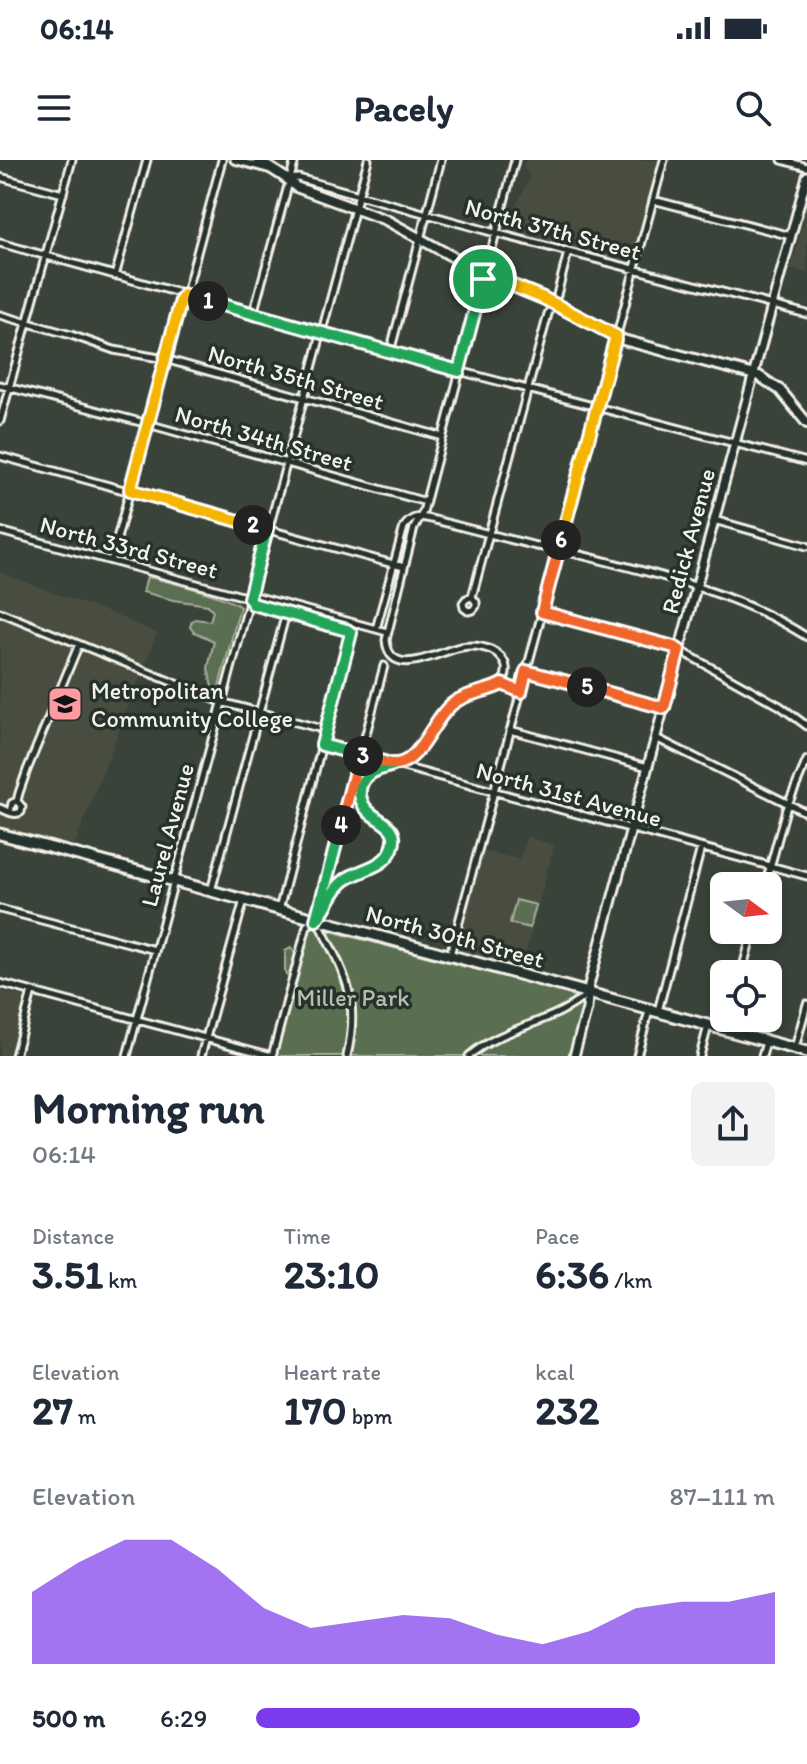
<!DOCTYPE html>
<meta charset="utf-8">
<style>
:root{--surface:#fff;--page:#f2f2f3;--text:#1f2937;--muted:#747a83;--accent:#7c3aed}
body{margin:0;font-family:Itim,sans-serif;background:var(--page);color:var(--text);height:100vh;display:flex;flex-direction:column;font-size:30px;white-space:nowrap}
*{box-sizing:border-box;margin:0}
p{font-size:26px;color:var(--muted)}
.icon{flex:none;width:44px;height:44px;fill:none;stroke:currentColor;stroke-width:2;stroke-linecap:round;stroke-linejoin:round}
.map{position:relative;height:896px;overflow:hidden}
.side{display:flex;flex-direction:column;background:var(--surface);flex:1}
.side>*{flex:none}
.needle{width:52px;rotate:105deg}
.fabs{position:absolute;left:710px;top:712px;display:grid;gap:16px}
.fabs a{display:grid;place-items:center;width:72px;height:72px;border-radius:12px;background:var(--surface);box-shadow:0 4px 12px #0003;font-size:40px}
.pin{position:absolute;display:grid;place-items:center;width:68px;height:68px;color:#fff;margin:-34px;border:4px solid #fff;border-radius:50%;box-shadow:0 2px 8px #0007}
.km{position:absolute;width:40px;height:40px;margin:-20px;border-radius:50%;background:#222;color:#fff;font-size:22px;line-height:40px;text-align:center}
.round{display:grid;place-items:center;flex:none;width:84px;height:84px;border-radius:12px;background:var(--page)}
.summary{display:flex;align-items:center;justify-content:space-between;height:136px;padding:0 32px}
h1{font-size:44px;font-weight:800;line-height:60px}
.metrics{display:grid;grid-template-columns:repeat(3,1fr);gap:12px;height:136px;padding:8px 32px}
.metrics div{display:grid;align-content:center}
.metrics b{font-size:40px;font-weight:800}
.metrics small{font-size:22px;font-weight:400}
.metrics p{font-size:22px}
.chart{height:224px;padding:16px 32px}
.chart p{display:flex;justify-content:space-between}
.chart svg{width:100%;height:144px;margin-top:8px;fill:var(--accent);opacity:.7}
ul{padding:0 32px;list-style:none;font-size:26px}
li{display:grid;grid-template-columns:128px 96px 1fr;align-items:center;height:60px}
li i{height:20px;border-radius:10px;background:var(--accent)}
.status{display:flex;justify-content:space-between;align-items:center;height:56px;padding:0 40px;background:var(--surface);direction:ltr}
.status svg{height:22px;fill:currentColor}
header{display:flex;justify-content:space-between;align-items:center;height:104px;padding:0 32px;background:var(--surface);font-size:36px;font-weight:800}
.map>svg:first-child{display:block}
.built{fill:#484e41}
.green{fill:#5a6e51;stroke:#a7b09c;stroke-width:2}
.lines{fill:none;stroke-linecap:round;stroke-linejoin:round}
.minor-casing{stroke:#f4f1e8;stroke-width:11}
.tertiary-casing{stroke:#f4f1e8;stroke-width:13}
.secondary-casing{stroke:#f4f1e8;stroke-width:14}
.trunk-casing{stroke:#f4f1e8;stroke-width:15}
.minor{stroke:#26332d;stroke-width:5}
.tertiary{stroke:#26332d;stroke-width:7}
.secondary{stroke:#26332d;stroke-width:8}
.trunk{stroke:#26332d;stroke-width:9}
.split-1-casing{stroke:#fff;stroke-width:16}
.split-2-casing{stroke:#fff;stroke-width:16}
.split-3-casing{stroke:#fff;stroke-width:16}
.split-4-casing{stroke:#fff;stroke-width:16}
.split-5-casing{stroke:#fff;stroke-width:16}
.split-6-casing{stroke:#fff;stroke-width:16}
.split-7-casing{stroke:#fff;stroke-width:16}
.split-1{stroke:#22a559;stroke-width:10}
.split-2{stroke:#f5b400;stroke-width:10}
.split-3{stroke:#22a559;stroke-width:10}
.split-4{stroke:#22a559;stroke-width:10}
.split-5{stroke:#f0652b;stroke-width:10}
.split-6{stroke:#f0652b;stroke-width:10}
.split-7{stroke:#f5b400;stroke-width:10}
.labels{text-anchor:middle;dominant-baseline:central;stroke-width:7;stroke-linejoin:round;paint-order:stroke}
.street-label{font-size:24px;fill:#f4f1e8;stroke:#26332d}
.poi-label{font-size:24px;fill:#f4f1e8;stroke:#26332d;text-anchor:start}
.park-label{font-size:24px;fill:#b6bdac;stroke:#26332d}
</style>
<div class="status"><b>06:14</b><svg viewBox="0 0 49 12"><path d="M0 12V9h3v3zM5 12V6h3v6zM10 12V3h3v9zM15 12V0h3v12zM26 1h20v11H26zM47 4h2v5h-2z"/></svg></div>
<header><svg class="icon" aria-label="menu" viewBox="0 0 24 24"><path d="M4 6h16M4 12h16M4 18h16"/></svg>Pacely<svg class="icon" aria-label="search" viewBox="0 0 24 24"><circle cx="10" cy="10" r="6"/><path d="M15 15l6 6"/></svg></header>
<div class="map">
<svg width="807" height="896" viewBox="0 0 807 896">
<rect width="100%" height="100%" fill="#3a4339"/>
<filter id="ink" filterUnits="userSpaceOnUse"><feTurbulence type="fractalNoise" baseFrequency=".0125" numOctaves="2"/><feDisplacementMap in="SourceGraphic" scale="16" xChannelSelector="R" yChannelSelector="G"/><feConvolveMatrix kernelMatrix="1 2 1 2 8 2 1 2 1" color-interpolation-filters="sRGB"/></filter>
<g filter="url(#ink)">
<!-- built -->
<path class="built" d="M526,0h132l-26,97 -4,5 -124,-33 26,-51 -7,-12z
M807,49v64l-16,-4z
M0,412l53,21 58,20 46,20 -85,218 -72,-20z
M527,677l27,8 -32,122 -61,-16 -5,-7 26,-93 37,8z
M0,830l27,8 -16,58h-11z"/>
<!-- green -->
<path class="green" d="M147,417c16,3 83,20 93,30l-23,87 -4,-2 -5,-24 6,-27 -20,-9 -4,-5 2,-6 3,-2 15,2 3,-10 -5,-6 -35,-5 -30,-8z
M516,740l20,5 -6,23 -20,-5z
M311,766l163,43 6,-2 58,17 2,3 29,7 4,4 12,3v6l-13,49h-297v-23l8,-26 -1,-7 11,-21 -7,-4 -1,-3v-21l6,-3 9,11 9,-31z"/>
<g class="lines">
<defs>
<path id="minor" d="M234,0l34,9
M782,0l25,7
M0,17l63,17
M289,19l9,-1 197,55 312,81
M653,40l138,36
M0,83l459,128 348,91
M115,116l32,-116
M253,154l42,-154
M0,155l71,20 43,15 51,9 278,78
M390,192l51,-192
M0,225l148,39 278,78
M0,261l72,-261
M0,296l404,111
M714,360l93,26
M0,371l249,67 4,6 94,26 4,3 -72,277
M111,401l70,-261 6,-10 35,-130
M472,437l4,5v4l-3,4 -5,1 -4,-3 -1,-5 3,-4 6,-2 76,-283 9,-19 11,-43
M249,438l6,-2 132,36
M0,452l221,90 105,28
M542,452l132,35 106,59 27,20
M376,469l28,-102c8,-11 14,-11 27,-8l105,27 16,2c84,21 181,41 255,89
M526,511l138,37
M502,524l19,8
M510,570l138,37
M656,578l151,75
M322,585l485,131
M17,641l2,-8 8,-23 52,-126
M0,648c7,3 14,8 21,4l1,-5 -5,-6 -5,2 -2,9
M765,726l21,-77 21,-49
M211,731l75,-278
M0,749l155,41
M317,759l67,-253
M317,760c26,51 44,76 30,136
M450,795l214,-795
M741,814l12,-44
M0,823l272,73
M658,851l43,-163
M726,869l3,-11
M795,888l12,-44
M15,896l17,-64
M127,896l241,-896
M201,896l43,-156
M272,896l35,-130c6,-5 13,-8 18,-16 6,-11 9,-22 20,-30 16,-12 49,-14 49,-40 -1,-25 -40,-25 -33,-53 1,-6 5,-11 10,-14 14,-9 31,-7 44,-19 16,-16 21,-40 41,-53 16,-10 54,-9 50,-34 -1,-7 -8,-14 -15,-17 -9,-4 -20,-5 -30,-3 -22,4 -71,35 -75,-7l28,-112 9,-16 92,-352
M469,896c34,-30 85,-32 118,-62
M637,896l12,-45
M700,896l8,-30
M762,896l4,-14"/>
<path id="tertiary" d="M574,896l13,-47 2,-24 218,-809"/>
<path id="secondary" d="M258,0c12,9 28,16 38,27l90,33 98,54 59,24 80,42 136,36 21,14 27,33"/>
<path id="trunk" d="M0,674l807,218"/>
</defs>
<!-- minor casing -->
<use href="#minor" class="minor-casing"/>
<!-- tertiary casing -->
<use href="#tertiary" class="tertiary-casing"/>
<!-- secondary casing -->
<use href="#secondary" class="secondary-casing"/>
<!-- trunk casing -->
<use href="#trunk" class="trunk-casing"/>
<!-- minor -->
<use href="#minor" class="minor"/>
<!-- tertiary -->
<use href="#tertiary" class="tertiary"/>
<!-- secondary -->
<use href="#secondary" class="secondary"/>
<!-- trunk -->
<use href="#trunk" class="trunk"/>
</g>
</g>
<g class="lines" filter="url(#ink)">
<defs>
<path id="split-1" d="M208,141l251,70 24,-92"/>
<path id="split-2" d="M208,141l-24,-6 -3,5 -51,190 123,35"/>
<path id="split-3" d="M253,365l14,4 -18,69 4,6 94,26 4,3 -29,112 41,11"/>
<path id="split-4" d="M341,665l-25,95c12,-13 15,-30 29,-40 15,-11 39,-12 47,-31 9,-23 -12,-26 -24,-38 -4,-4 -7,-10 -8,-16 -2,-21 18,-26 34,-30l-31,-9"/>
<path id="split-5" d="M341,665l18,-70c11,3 25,10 37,9 26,-2 37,-48 59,-62 14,-10 33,-10 47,-18l19,8 5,-21 61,16"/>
<path id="split-6" d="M561,380l-19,72 132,35 5,3 -15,58 -77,-21"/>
<path id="split-7" d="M483,119l1,-5 59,24 73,38 -55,204"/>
</defs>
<!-- split-1 casing -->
<use href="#split-1" class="split-1-casing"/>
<!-- split-2 casing -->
<use href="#split-2" class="split-2-casing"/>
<!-- split-3 casing -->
<use href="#split-3" class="split-3-casing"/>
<!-- split-4 casing -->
<use href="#split-4" class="split-4-casing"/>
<!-- split-5 casing -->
<use href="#split-5" class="split-5-casing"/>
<!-- split-6 casing -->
<use href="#split-6" class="split-6-casing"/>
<!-- split-7 casing -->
<use href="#split-7" class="split-7-casing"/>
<!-- split-1 -->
<use href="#split-1" class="split-1"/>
<!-- split-2 -->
<use href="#split-2" class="split-2"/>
<!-- split-3 -->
<use href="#split-3" class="split-3"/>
<!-- split-4 -->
<use href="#split-4" class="split-4"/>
<!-- split-5 -->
<use href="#split-5" class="split-5"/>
<!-- split-6 -->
<use href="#split-6" class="split-6"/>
<!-- split-7 -->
<use href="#split-7" class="split-7"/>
</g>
<!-- icons -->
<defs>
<symbol id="university-square" viewBox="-11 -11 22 22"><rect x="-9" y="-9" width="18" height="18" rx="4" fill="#ff9aa2" stroke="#26332d"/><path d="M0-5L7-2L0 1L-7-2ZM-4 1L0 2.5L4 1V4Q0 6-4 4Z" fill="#111"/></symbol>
</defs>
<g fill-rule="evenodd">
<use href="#university-square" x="45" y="524" width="40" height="40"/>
</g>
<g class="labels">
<!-- street labels -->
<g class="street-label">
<text transform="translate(553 69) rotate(15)">North 37th Street</text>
<text transform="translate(296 217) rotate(16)">North 35th Street</text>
<text transform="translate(264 278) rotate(16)">North 34th Street</text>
<text transform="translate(688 381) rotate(-75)">Redick Avenue</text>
<text transform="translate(129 387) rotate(15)">North 33rd Street</text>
<text transform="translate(569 634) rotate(15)">North 31st Avenue</text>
<text transform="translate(167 675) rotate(-75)">Laurel Avenue</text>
<text transform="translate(455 776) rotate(15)">North 30th Street</text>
</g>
<!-- poi labels -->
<g class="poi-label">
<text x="91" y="530">Metropolitan<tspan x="91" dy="28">Community College</tspan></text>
</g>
<!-- park labels -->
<g class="park-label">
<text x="353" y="837">Miller Park</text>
</g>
</g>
</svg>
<div class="fabs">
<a><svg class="needle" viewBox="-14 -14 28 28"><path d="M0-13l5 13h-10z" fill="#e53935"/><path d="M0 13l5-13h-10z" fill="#747a83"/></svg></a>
<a><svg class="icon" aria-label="locate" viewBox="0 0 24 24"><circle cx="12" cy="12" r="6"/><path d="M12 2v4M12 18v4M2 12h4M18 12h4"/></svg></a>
</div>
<div class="pin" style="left:483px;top:119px;background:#1e9e55"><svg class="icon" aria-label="arrive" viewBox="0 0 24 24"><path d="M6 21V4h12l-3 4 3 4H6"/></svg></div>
<b class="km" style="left:208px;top:141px">1</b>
<b class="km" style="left:253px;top:365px">2</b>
<b class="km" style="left:363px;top:596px">3</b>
<b class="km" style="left:341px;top:665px">4</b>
<b class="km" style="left:587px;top:527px">5</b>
<b class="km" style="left:561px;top:380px">6</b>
</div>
<section class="side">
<div class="summary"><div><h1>Morning run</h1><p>06:14</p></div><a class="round"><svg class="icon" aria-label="share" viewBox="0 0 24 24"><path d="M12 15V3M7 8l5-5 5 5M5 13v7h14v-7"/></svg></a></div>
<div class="metrics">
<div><p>Distance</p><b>3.51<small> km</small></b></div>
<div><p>Time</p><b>23:10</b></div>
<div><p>Pace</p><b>6:36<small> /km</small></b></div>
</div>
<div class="metrics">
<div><p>Elevation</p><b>27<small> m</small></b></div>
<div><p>Heart rate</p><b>170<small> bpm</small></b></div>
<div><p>kcal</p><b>232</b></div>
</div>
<div class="chart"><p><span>Elevation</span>87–111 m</p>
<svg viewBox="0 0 160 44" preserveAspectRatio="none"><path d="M0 44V22L10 13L20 6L30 6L40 15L50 27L60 33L70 31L80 29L90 30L100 35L110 38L120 34L130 27L140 25L150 25L160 22V44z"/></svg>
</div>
<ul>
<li><b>500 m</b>6:29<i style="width:74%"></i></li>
</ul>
</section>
